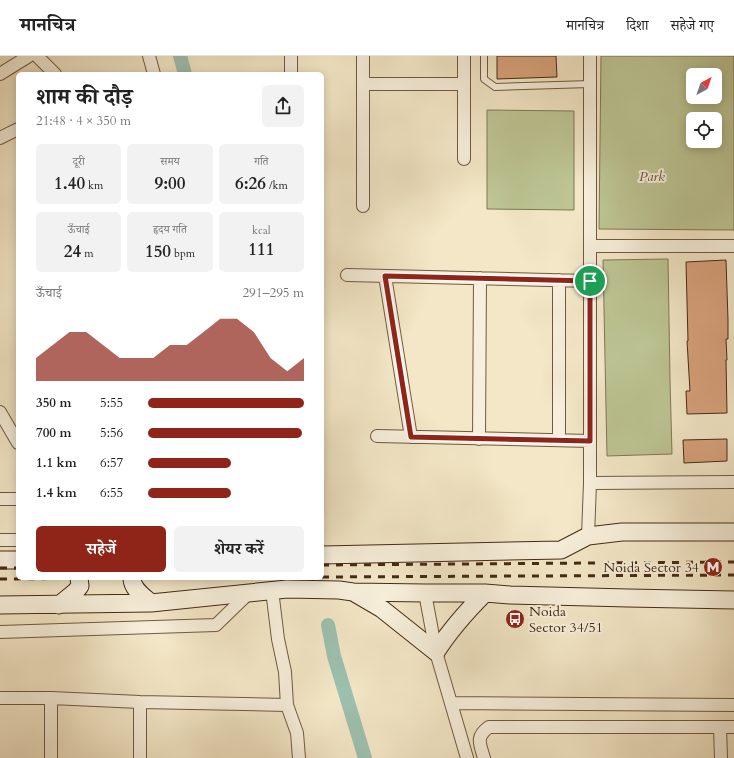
<!DOCTYPE html>
<html lang="hi">
<meta charset="utf-8">
<style>
:root{--surface:#fff;--page:#f2f2f2;--text:#222;--muted:#767676;--line:#e0e0e0;--accent:#8f2418}
body{margin:0;font-family:Cardo,"Noto Serif Devanagari",serif;background:var(--page);color:var(--text);height:100vh;display:flex;flex-direction:column;font-size:15px;white-space:nowrap}
*{box-sizing:border-box;margin:0}
p{font-size:13px;color:var(--muted)}
.icon{flex:none;width:22px;height:22px;fill:none;stroke:currentColor;stroke-width:2;stroke-linecap:round;stroke-linejoin:round}
.map{position:relative;flex:1;overflow:hidden}
.panel{position:absolute;left:16px;top:16px;width:308px;height:508px;display:flex;flex-direction:column;background:var(--surface);border-radius:6px;box-shadow:0 2px 10px #0003}
.panel>*{flex:none}
.needle{width:26px;rotate:40deg}
.buttons{position:absolute;left:686px;top:12px;display:grid;gap:8px}
.buttons a{display:grid;place-items:center;width:36px;height:36px;border-radius:6px;background:var(--surface);box-shadow:0 2px 10px #0003;font-size:20px}
.pin{position:absolute;display:grid;place-items:center;width:34px;height:34px;color:#fff;margin:-17px;border:2px solid #fff;border-radius:50%;box-shadow:0 1px 4px #0007}
.round{display:grid;place-items:center;flex:none;width:42px;height:42px;border-radius:6px;background:var(--page)}
.headline{display:flex;align-items:center;justify-content:space-between;height:68px;padding:0 20px}
h1{font-size:22px;font-weight:700;line-height:30px}
.metrics{display:grid;grid-template-columns:repeat(3,1fr);gap:6px;height:68px;padding:4px 20px}
.metrics div{display:grid;align-content:center;border-radius:6px;background:var(--page);text-align:center}
.metrics b{font-size:17px;font-weight:700}
.metrics small{font-size:11px;font-weight:400}
.metrics p{font-size:11px}
.chart{height:112px;padding:8px 20px}
.chart p{display:flex;justify-content:space-between}
.chart svg{width:100%;height:72px;margin-top:4px;fill:var(--accent);opacity:.7}
.button{display:flex;gap:8px;margin-top:auto;padding:8px 20px}
.button a{flex:1;height:46px;border-radius:6px;background:var(--accent);color:#fff;font-size:16px;font-weight:700;line-height:46px;text-align:center}
.button a+a{background:var(--page);color:var(--text)}
ul{padding:0 20px;list-style:none;font-size:13px}
li{display:grid;grid-template-columns:64px 48px 1fr;align-items:center;height:30px}
li i{height:10px;border-radius:5px;background:var(--accent)}
header{display:flex;align-items:center;gap:24px;box-sizing:border-box;height:56px;padding:0 20px;background:var(--surface);border-bottom:1px solid var(--line)}
header strong{font-size:19px}
nav{display:flex;gap:22px;margin-inline-start:auto;font-size:14px}
.map>svg:first-child{display:block}
.green{fill:#bdc594;stroke:#807854;fill-rule:evenodd}
.lines{fill:none;stroke-linecap:round;stroke-linejoin:round}
.canal{stroke:#9dc1b0;stroke-width:14}
.building{fill:#d8a27c;stroke:#442a14}
.lane-casing{stroke:#705941;stroke-width:8}
.street-casing{stroke:#705941;stroke-width:14}
.secondary-casing{stroke:#442a14;stroke-width:19}
.lane{stroke:#f7efdb;stroke-width:6}
.street{stroke:#f7efdb;stroke-width:12}
.secondary{stroke:#f7efdb;stroke-width:17}
.rail{stroke:#442a14;stroke-width:3;stroke-dasharray:7 7;stroke-linecap:butt}
.route-casing{stroke:#fff;stroke-width:8}
.route{stroke:#8f2418;stroke-width:5}
.labels{text-anchor:middle;dominant-baseline:central;stroke-width:4;stroke-linejoin:round;paint-order:stroke}
.park-label{font-size:14px;font-style:italic;fill:#625134;stroke:#f7efdb}
.poi-label{font-size:14px;fill:#442a14;stroke:#f7efdb;text-anchor:end}
</style>
<header>
<strong>मानचित्र</strong>
<nav><a>मानचित्र</a><a>दिशा</a><a>सहेजे गए</a></nav>
</header>
<div class="map">
<svg width="734" height="702" viewBox="0 0 734 702">
<rect width="100%" height="100%" fill="#f3e7c7"/>
<filter id="stains"><feTurbulence type="fractalNoise" baseFrequency=".005" numOctaves="4"/><feColorMatrix values="0 0 0 0 .2 0 0 0 0 .09 0 0 0 0 .02 0 0 0 .5 -.17"/></filter>
<radialGradient id="worn" r=".72"><stop offset=".6" stop-color="#630" stop-opacity="0"/><stop offset="1" stop-color="#630" stop-opacity=".3"/></radialGradient>
<!-- green -->
<path class="green" d="M601,0h133v174l-135,-1zM693,19h22v22h-22zM693,63h22v22h-22z
M487,54l87,1v99l-87,-1z
M668,203l2,121 2,74 -65,2 -4,-196z"/>
<g class="lines">
<!-- canal -->
<path class="canal" d="M180,0l5,18
M328,569l6,31 31,102"/>
</g>
<!-- building -->
<path class="building" d="M497,0h59l1,21 -60,2z
M726,204l2,60v19h-2l1,21h-1l1,53 -40,1 -1,-23h4l-3,-50h1l-2,-79z
M727,383v22l-43,2 -1,-23z"/>
<g class="lines">
<defs>
<path id="lane" d="M484,0v23l11,8 95,-3"/>
<path id="street" d="M37,0l18,18
M149,0l5,18
M363,0v150
M0,18l29,-18
M291,18v-18
M363,28h101
M0,82l18,-9
M464,103v-103
M590,190h144
M347,219l243,6
M385,220l26,161
M559,224v160
M0,356l18,31
M377,380l213,5
M479,383l1,-161
M590,427l144,-1
M0,443h18
M588,480l2,-53v-427
M0,484h18
M272,534l6,49 7,33 2,33 10,28 2,25
M425,537l11,59 31,106
M0,576l216,-7 34,-33
M0,642h51l89,4 147,3
M140,646v56
M452,647l282,2
M720,671l1,31
M51,702v-60
M484,702c-4,-14 -9,-21 5,-31h245"/>
<path id="secondary" d="M322,499l239,-5 27,-14 34,-4h112
M0,504h18
M132,522c0,11 11,18 19,25
M353,536l29,17 54,43c14,-22 31,-41 49,-59
M0,549l151,-2 136,-14 52,1 14,2 72,1h60l25,2 118,3 106,2
M59,549l17,-14 4,-5 -1,-8"/>
</defs>
<!-- lane casing -->
<use href="#lane" class="lane-casing"/>
<!-- street casing -->
<use href="#street" class="street-casing"/>
<!-- secondary casing -->
<use href="#secondary" class="secondary-casing"/>
<!-- lane -->
<use href="#lane" class="lane"/>
<!-- street -->
<use href="#street" class="street"/>
<!-- secondary -->
<use href="#secondary" class="secondary"/>
<!-- rail -->
<path class="rail" d="M322,509l412,-3
M0,512h18
M322,521l412,-2
M0,523l116,-1"/>
</g>
<g class="lines">
<defs>
<path id="route" d="M385,220l205,5v160l-179,-4z"/>
</defs>
<!-- route casing -->
<use href="#route" class="route-casing"/>
<!-- route -->
<use href="#route" class="route"/>
</g>
<!-- icons -->
<defs>
<symbol id="metro-disc" viewBox="-11 -11 22 22"><circle r="9.5" fill="#8f2418" stroke="#f7efdb"/><path d="M-5.5 5V-5H-3L0 0L3-5H5.5V5H3V-.5L0 4L-3-.5V5Z" fill="#fff"/></symbol>
<symbol id="bus-disc" viewBox="-11 -11 22 22"><circle r="9.5" fill="#8f2418" stroke="#f7efdb"/><path d="M-5-6H5V4H4V6H2V4H-2V6H-4V4H-5ZM-3.5-4V0h7V-4ZM-3.5 1.2v1.5H-2V1.2ZM2 1.2v1.5H3.5V1.2Z" fill="#fff"/></symbol>
</defs>
<g fill-rule="evenodd">
<use href="#metro-disc" x="702" y="500" width="22" height="22"/>
<use href="#bus-disc" x="504" y="552" width="22" height="22"/>
</g>
<g class="labels">
<!-- park labels -->
<g class="park-label">
<text x="652" y="120">Park</text>
</g>
<!-- poi labels -->
<g class="poi-label">
<text x="699" y="511">Noida Sector 34</text>
<text x="529" y="555" text-anchor="start">Noida<tspan x="529" dy="16">Sector 34/51</tspan></text>
</g>
</g>
<rect width="100%" height="100%" filter="url(#stains)"/>
<rect width="100%" height="100%" fill="url(#worn)"/>
</svg>
<div class="buttons">
<a><svg class="needle" viewBox="-14 -14 28 28"><path d="M0-13l5 13h-10z" fill="#e53935"/><path d="M0 13l5-13h-10z" fill="#767676"/></svg></a>
<a><svg class="icon" aria-label="locate" viewBox="0 0 24 24"><circle cx="12" cy="12" r="6"/><path d="M12 2v4M12 18v4M2 12h4M18 12h4"/></svg></a>
</div>
<div class="pin" style="left:590px;top:225px;background:#1e9e55"><svg class="icon" aria-label="arrive" viewBox="0 0 24 24"><path d="M6 21V4h12l-3 4 3 4H6"/></svg></div>
<section class="panel">
<div class="headline"><div><h1>शाम की दौड़</h1><p>21:48 · 4 × 350 m</p></div><a class="round"><svg class="icon" aria-label="share" viewBox="0 0 24 24"><path d="M12 15V3M7 8l5-5 5 5M5 13v7h14v-7"/></svg></a></div>
<div class="metrics">
<div><p>दूरी</p><b>1.40<small> km</small></b></div>
<div><p>समय</p><b>9:00</b></div>
<div><p>गति</p><b>6:26<small> /km</small></b></div>
</div>
<div class="metrics">
<div><p>ऊँचाई</p><b>24<small> m</small></b></div>
<div><p>हृदय गति</p><b>150<small> bpm</small></b></div>
<div><p>kcal</p><b>111</b></div>
</div>
<div class="chart"><p><span>ऊँचाई</span>291–295 m</p>
<svg viewBox="0 0 160 44" preserveAspectRatio="none"><path d="M0 44V30L10 22L20 14L30 14L40 22L50 30L60 30L70 30L80 22L90 22L100 14L110 6L120 6L130 14L140 30L150 38L160 30V44z"/></svg>
</div>
<ul>
<li><b>350 m</b>5:55<i style="width:100%"></i></li>
<li><b>700 m</b>5:56<i style="width:99%"></i></li>
<li><b>1.1 km</b>6:57<i style="width:53%"></i></li>
<li><b>1.4 km</b>6:55<i style="width:53%"></i></li>
</ul>
<div class="button"><a>सहेजें</a><a>शेयर करें</a></div>
</section>
</div>
